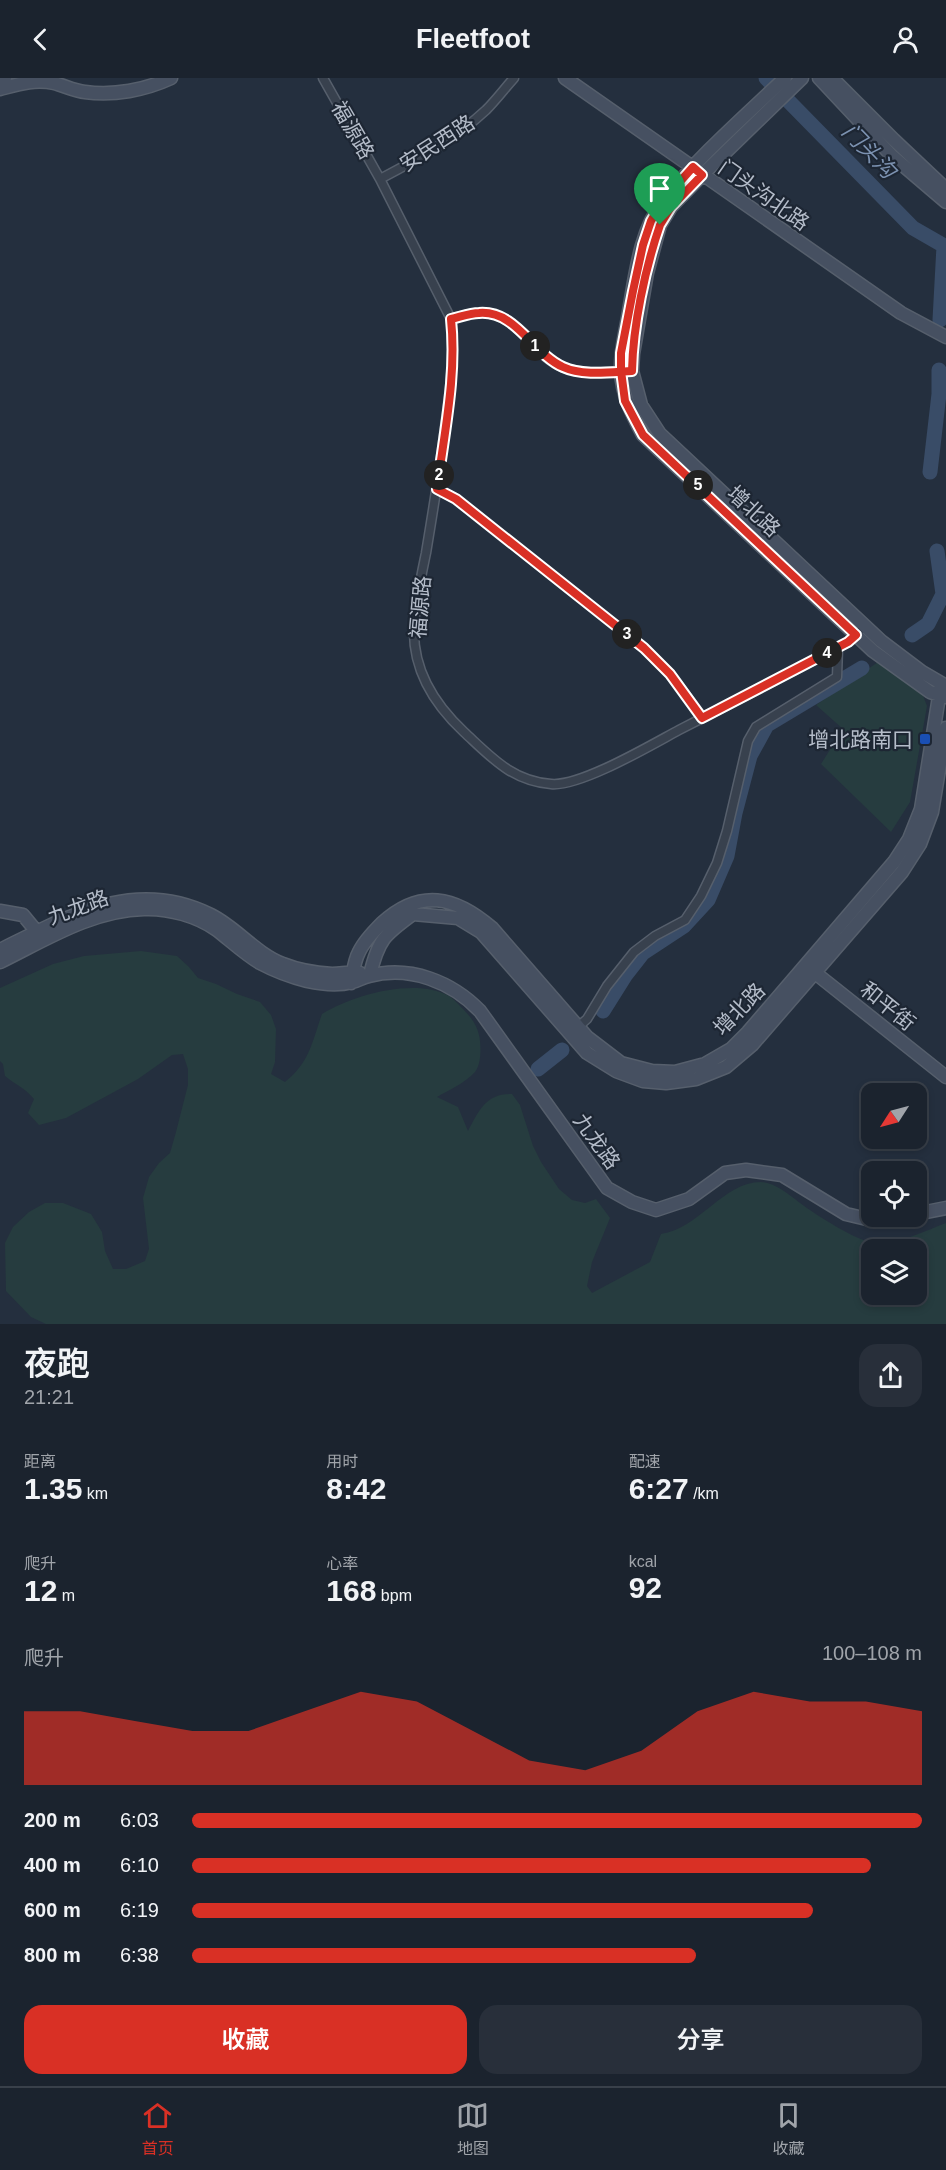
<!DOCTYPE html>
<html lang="zh">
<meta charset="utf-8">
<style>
:root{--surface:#1b232e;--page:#282f3a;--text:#f1f3f6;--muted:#a0a4aa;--line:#39404a;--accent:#d93025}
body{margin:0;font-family:Arial,"Noto Sans SC",sans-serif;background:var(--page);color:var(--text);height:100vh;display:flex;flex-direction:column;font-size:22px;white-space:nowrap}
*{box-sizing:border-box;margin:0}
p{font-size:20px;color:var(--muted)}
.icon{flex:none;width:33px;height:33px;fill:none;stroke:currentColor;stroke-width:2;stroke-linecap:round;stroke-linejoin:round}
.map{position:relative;height:1246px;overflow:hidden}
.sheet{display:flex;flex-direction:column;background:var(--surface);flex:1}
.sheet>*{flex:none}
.needle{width:39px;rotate:234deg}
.fabs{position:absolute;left:861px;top:1005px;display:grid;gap:12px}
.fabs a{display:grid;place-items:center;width:66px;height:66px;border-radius:12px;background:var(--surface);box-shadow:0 3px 9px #0003,0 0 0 2px var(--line);font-size:30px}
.pin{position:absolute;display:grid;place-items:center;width:51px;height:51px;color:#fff;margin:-62px -26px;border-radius:50% 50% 50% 0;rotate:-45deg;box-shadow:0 0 6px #0007}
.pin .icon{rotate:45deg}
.km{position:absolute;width:30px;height:30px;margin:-15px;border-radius:50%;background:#222;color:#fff;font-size:16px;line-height:30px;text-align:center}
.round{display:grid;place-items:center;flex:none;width:63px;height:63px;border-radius:18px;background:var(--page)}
.head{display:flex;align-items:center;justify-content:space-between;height:102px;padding:0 24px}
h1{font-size:33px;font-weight:600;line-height:45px}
.stats{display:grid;grid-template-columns:repeat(3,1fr);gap:9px;height:102px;padding:6px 24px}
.stats div{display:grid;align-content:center}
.stats b{font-size:30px;font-weight:600}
.stats small{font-size:16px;font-weight:400}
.stats p{font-size:16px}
.chart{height:168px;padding:12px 24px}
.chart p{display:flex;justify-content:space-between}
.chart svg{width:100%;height:108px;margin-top:6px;fill:var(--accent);opacity:.7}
.button{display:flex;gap:12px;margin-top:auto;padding:12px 24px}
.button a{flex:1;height:69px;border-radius:18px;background:var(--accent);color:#fff;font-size:24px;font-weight:600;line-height:69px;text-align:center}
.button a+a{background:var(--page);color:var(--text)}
ul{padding:0 24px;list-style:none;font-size:20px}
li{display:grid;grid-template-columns:96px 72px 1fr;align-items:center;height:45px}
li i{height:15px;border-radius:8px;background:var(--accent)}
header{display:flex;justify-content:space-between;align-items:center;height:78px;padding:0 24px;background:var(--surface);font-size:27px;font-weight:600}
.dock{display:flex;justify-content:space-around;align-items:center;height:84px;border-top:2px solid var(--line);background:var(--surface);font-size:16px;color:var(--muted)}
.dock a{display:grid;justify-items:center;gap:3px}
.dock .selected{color:var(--accent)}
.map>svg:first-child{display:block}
.green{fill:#263c3f;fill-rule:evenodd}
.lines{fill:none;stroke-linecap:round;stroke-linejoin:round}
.river{stroke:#394c67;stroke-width:15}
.street-casing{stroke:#565f6c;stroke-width:11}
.secondary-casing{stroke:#565f6c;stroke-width:15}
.street{stroke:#38414e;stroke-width:8}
.secondary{stroke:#465061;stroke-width:12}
.route-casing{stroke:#fff;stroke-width:12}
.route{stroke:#d93025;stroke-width:8}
.transit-dot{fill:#1a4fb4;stroke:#1d2633;stroke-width:2}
.labels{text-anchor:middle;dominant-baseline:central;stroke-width:4.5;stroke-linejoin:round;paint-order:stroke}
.street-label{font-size:21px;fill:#b4bcc9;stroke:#1d2633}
.poi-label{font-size:21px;fill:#b4bcc9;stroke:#1d2633;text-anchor:end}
.water-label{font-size:22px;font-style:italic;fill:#7c92b1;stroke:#1d2633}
</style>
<header><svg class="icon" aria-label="back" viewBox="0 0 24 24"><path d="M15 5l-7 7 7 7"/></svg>Fleetfoot<svg class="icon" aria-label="person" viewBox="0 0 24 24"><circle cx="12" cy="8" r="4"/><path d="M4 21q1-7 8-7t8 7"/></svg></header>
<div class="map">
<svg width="946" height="1246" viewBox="0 0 946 1246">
<rect width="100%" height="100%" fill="#242f3e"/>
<!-- green -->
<path class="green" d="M878,584l44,31 5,13 -17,96 -19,30 -70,-68 22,-35 -27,-24z
M141,873l36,5 12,11 9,11 18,6 21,10 23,8 11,13 5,14 -1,33 -4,12 14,8c25,-20 27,-40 37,-68 30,-19 94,-37 127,-18 5,3 10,9 14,13 9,9 16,19 17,32 1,9 1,23 -5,31 -10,11 -26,18 -38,25l21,10 10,24c10,-19 18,-38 44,-37l8,11 13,41 8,16 18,27 13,11 13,3 11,-4 14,19 -18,44 -5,24 5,7 58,-31 11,-28c38,-5 62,-52 100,-52 15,1 28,13 39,21 15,11 59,40 76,40 23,1 49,-12 70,-20v101h-900l-15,-7 -25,-26 -1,-48 8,-16 16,-15 16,-9h18l28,11 11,18 3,19 8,18h13l19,-8 4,-12 -6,-51 6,-21 10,-14 11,-10 6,-21 12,-47v-16l-5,-15 -11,1 -34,24 -72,39 -27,7 -11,-12 6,-14c-11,-13 -17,-13 -29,-23l-2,-12 -3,-3v-73l53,-24 31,-8zM872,1172h44v44h-44z"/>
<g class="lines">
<!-- river -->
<path class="river" d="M766,0l147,150 33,19
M940,242l4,-74
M930,394l9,-78v-24
M912,557l16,-11 15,-30 -6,-43
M603,933l22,-35 18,-23 41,-27 24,-26 19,-44 8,-43 15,-57 17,-31 95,-57
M538,991l24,-19"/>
<defs>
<path id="street" d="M323,0l57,101 71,140c4,37 -1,72 -6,108 -5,42 -12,84 -19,126 -5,24 -11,51 -12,76 -1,41 21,76 50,103 27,25 48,49 87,52 29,3 100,-39 128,-54 57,-29 113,-58 169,-88l11,-10
M380,101c38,-20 75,-40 106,-69 10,-10 19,-22 28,-32
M451,241c9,-2 18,-6 27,-6 40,-3 53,44 87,55 18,6 41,4 60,3
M437,411l19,10 188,149 26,26 33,44
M578,949l9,-8 20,-33 27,-34 21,-16 30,-16 16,-24 16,-33 10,-32 21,-90 8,-14 81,-50 1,-30"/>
<path id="secondary" d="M565,0l336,235 45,24
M785,0c-41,39 -86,78 -122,123 -24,31 -28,78 -35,116 -3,18 -8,36 -7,54 1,24 11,43 22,64l230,216 57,41 16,5
M802,0l-100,97 -31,32 -11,18 -13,48 -14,81 -1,17 9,34 19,29 221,207 41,31 24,14
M819,0l73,78 54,46
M832,0l62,62 52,49
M0,2l5,-2
M0,11c19,-5 34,-10 54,-6 11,3 21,8 31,9 29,4 60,-2 86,-14
M0,833l23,4 14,17
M0,872c69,-34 135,-73 211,-35 26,13 45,39 72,49 15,6 33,9 49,10 10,0 18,-3 28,-1
M0,884c45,-22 92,-52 144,-53 25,-1 53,7 73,21 14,11 28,24 43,33 15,8 31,14 47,18 14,3 31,5 45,1 6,-1 11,-5 17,-6 41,-11 83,6 111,35l127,177 25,14 24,8 33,-11 36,-26 21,-3 36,5 64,39 25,6 33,-4
M809,890l137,109
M370,897c8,-35 14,-40 43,-61l45,4 23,14 106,121 29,18 27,10 23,2 30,-4 30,-12 26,-22 150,-173 18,-28 12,-32 14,-84
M351,905c2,-10 3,-22 8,-31 5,-11 15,-21 23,-29 38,-35 73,-27 110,5l95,109 34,26 31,8 23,1 30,-8 26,-15 17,-17 146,-170 15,-23 12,-30 20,-125
M916,1136l30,-6"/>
</defs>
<!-- street casing -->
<use href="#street" class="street-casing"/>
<!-- secondary casing -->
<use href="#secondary" class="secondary-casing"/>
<!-- street -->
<use href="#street" class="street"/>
<!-- secondary -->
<use href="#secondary" class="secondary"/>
</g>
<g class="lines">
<defs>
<path id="route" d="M660,147c-15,44 -27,100 -28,146 -21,1 -50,5 -69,-4 -31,-14 -47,-57 -84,-54 -9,0 -19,4 -28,6 6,57 -7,114 -14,170l19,10 188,149 26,26 32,44 146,-76 8,-7 -213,-200 -18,-34 -4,-30v-18l12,-62 10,-46 8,-24 11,-19 31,-35 9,8 -31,32 -11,18"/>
</defs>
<!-- route casing -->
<use href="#route" class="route-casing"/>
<!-- route -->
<use href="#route" class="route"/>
</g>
<!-- markers -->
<rect class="transit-dot" x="919" y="655" width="12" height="12" rx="3"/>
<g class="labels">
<!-- street labels -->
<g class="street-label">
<text transform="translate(353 52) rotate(60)">福源路</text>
<text transform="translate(437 65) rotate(-33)">安民西路</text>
<text transform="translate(764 117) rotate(35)">门头沟北路</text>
<text transform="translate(754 433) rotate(43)">增北路</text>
<text transform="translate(420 529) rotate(-85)">福源路</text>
<text transform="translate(78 829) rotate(-20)">九龙路</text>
<text transform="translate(888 928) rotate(39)">和平街</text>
<text transform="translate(739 931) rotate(-46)">增北路</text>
<text transform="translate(597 1063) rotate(54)">九龙路</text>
</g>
<!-- poi labels -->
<g class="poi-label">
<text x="913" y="661">增北路南口</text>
</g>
<!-- water labels -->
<g class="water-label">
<text transform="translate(869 73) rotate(46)">门头沟</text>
</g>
</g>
</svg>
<div class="fabs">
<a><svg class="needle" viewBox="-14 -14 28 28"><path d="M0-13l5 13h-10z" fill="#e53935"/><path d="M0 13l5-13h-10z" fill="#a0a4aa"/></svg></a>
<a><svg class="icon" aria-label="locate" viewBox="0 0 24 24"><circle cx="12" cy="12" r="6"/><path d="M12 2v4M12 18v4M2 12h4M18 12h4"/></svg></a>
<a><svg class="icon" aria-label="layers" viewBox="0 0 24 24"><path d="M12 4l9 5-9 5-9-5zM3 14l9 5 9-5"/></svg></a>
</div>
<div class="pin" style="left:660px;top:147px;background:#1e9e55"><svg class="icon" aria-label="arrive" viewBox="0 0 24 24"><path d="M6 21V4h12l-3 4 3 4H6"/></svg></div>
<b class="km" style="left:535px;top:268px">1</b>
<b class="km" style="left:439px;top:397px">2</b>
<b class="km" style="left:627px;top:556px">3</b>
<b class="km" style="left:827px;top:575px">4</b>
<b class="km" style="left:698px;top:407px">5</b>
</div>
<section class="sheet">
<div class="head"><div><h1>夜跑</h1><p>21:21</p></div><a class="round"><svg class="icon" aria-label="share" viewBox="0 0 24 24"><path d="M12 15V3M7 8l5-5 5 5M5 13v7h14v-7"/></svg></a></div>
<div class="stats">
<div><p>距离</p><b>1.35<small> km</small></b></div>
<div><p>用时</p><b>8:42</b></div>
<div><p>配速</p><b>6:27<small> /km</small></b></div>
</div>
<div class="stats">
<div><p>爬升</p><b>12<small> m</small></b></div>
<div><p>心率</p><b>168<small> bpm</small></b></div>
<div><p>kcal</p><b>92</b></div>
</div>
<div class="chart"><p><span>爬升</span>100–108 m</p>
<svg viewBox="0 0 160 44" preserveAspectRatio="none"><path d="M0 44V14L10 14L20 18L30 22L40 22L50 14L60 6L70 10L80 22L90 34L100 38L110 30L120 14L130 6L140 10L150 10L160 14V44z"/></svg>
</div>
<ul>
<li><b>200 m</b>6:03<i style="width:100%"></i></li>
<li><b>400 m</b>6:10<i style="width:93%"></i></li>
<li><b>600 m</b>6:19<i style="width:85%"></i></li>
<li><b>800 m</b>6:38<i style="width:69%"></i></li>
</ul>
<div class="button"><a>收藏</a><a>分享</a></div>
</section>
<nav class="dock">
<a class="selected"><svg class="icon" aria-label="home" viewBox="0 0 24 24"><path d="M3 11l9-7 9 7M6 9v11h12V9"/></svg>首页</a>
<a><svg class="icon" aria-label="map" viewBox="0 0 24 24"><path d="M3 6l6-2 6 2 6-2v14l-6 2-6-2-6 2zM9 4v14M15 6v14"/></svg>地图</a>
<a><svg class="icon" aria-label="saved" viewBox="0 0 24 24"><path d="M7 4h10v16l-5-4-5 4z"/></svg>收藏</a>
</nav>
